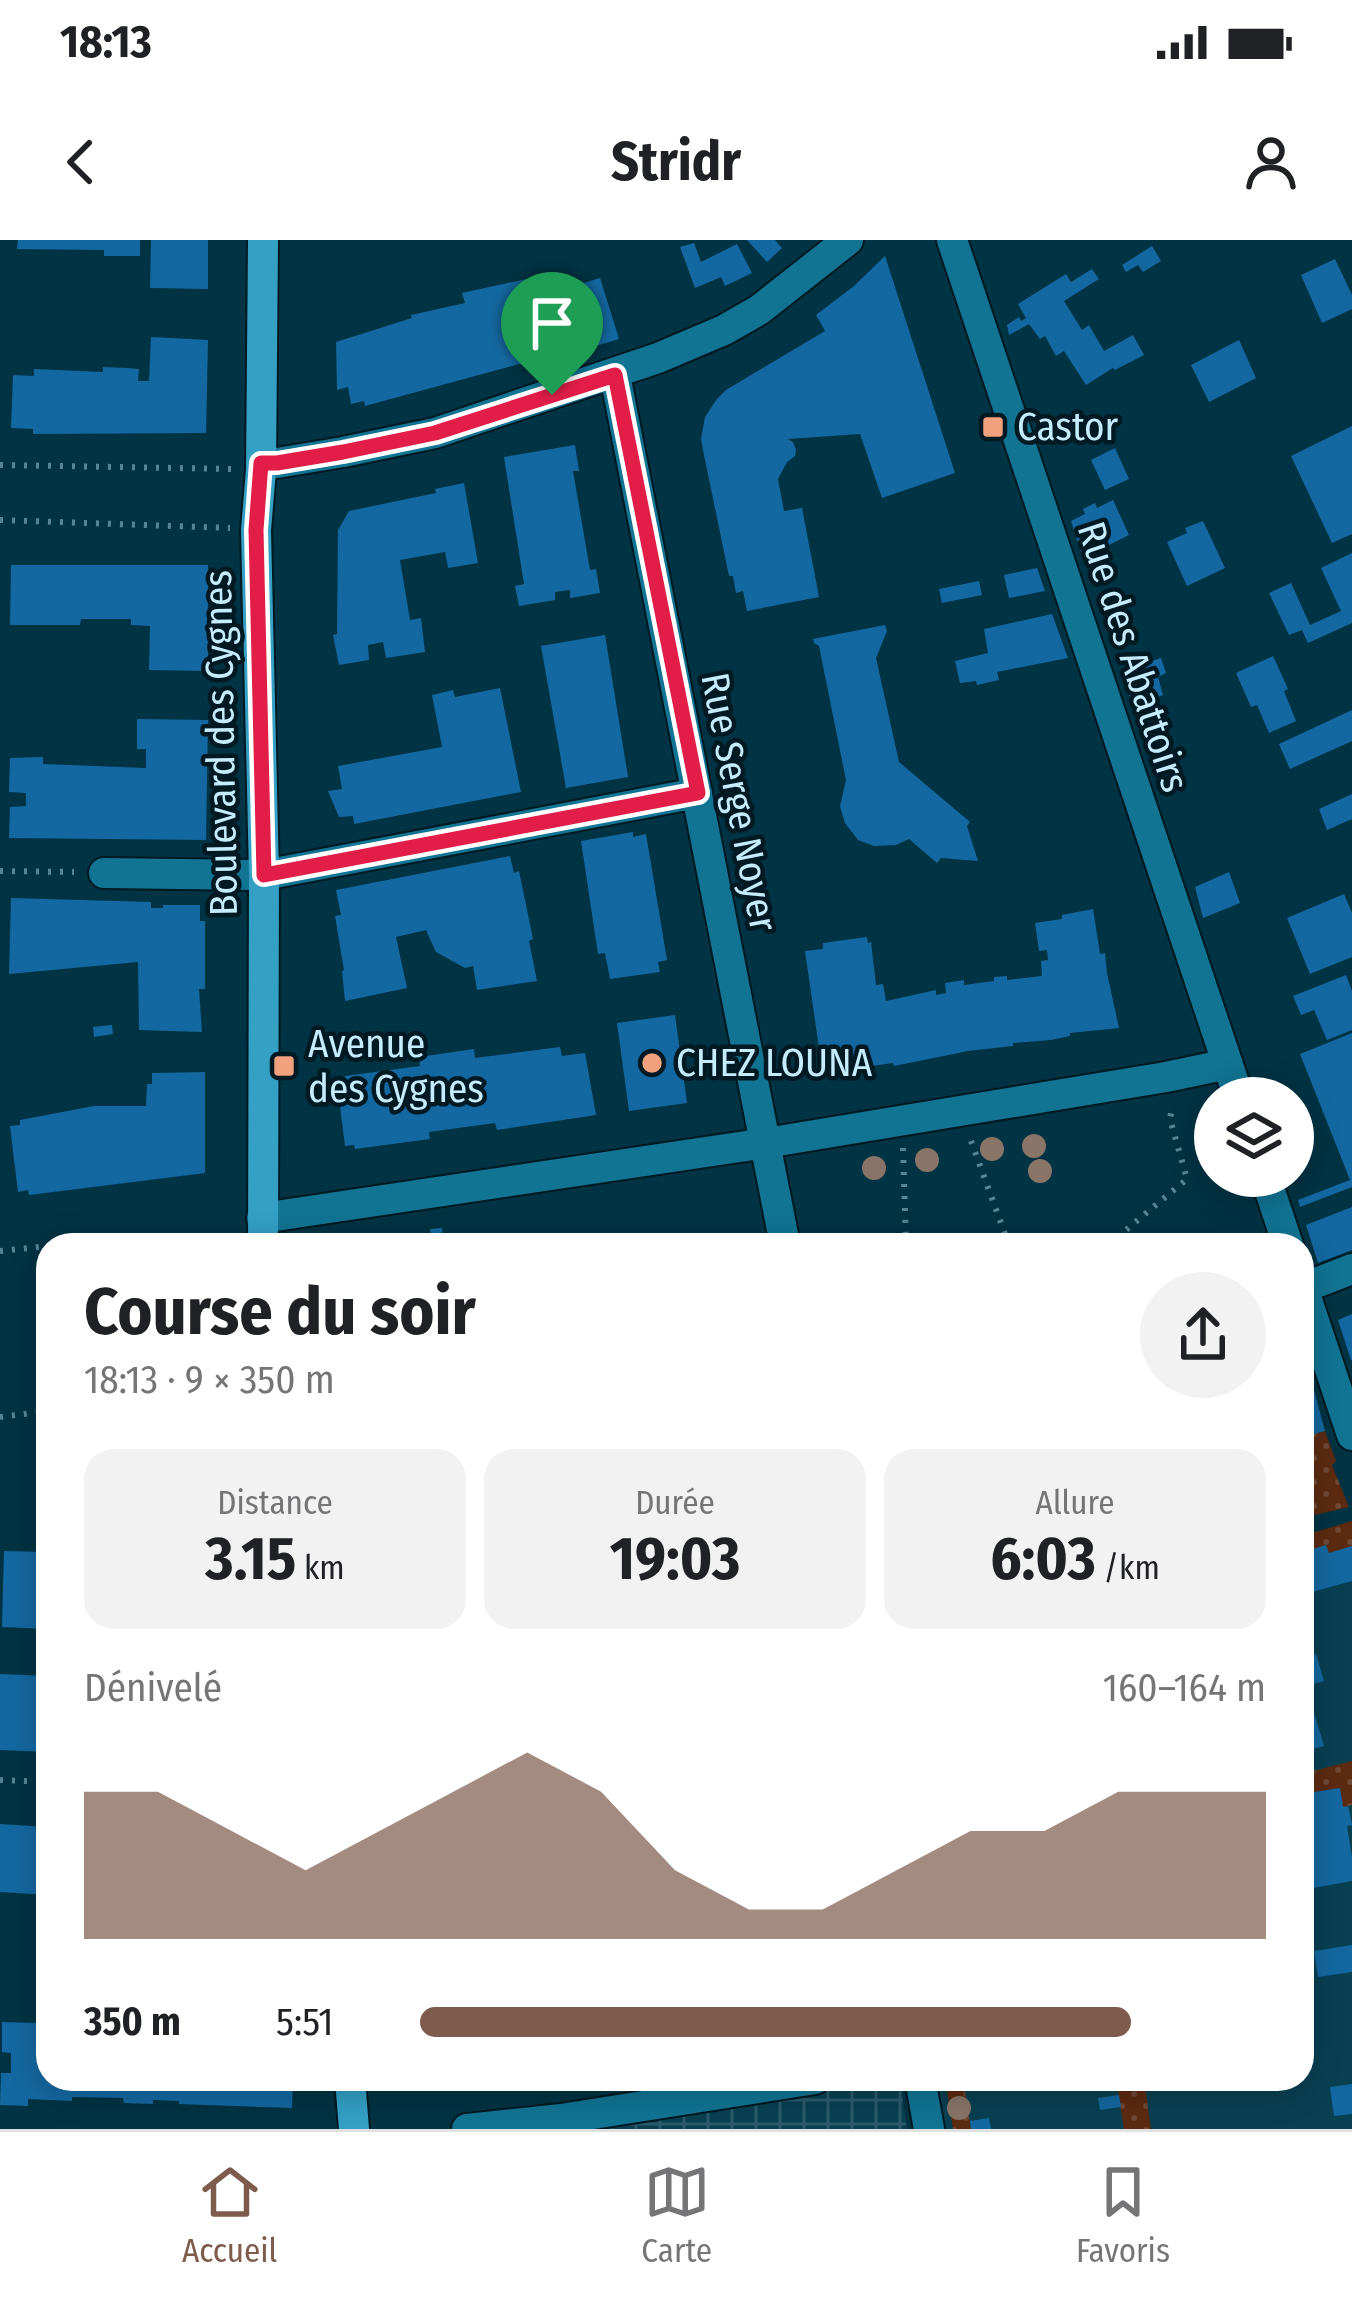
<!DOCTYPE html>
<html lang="fr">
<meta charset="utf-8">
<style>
:root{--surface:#fff;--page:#f2f2f2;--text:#202124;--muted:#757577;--line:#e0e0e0;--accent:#7e5b4c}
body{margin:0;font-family:"Fira Sans Condensed",sans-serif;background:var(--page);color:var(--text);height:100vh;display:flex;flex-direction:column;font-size:45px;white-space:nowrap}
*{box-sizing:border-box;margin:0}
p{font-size:39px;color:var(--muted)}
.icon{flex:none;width:66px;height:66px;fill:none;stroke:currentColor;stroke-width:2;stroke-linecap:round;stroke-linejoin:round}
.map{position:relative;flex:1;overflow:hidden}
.details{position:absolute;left:36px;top:993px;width:1278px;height:858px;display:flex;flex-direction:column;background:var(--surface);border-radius:36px;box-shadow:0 6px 30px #0003}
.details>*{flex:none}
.fabs{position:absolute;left:1194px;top:837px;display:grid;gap:24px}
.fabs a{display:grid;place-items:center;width:120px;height:120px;border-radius:50%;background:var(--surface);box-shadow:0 6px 30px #0003;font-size:60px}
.pin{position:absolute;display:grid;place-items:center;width:102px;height:102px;color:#fff;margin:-123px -51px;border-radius:50% 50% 50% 0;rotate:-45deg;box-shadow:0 0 12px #0007}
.pin .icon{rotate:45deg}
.round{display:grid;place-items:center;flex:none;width:126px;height:126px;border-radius:63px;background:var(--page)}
.summary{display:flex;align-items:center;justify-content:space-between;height:204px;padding:0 48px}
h1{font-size:66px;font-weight:700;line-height:90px}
.stats{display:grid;grid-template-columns:repeat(3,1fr);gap:18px;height:204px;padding:12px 48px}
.stats div{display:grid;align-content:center;border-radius:30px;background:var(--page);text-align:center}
.stats b{font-size:60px;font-weight:700}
.stats small{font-size:33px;font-weight:400}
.stats p{font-size:33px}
.chart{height:336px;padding:24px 48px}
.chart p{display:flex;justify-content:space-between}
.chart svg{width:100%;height:216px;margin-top:12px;fill:var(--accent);opacity:.7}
ul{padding:0 48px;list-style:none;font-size:39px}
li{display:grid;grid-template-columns:192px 144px 1fr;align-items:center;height:90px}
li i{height:30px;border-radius:15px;background:var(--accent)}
.status{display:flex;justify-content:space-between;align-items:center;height:84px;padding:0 60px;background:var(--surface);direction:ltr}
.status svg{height:33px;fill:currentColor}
header{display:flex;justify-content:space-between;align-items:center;height:156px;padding:0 48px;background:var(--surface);font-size:54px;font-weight:700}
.menu{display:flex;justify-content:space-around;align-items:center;height:168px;border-top:3px solid var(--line);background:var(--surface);font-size:33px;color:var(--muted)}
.menu a{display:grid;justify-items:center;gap:6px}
.menu .current{color:var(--accent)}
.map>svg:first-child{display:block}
.built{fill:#084052}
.industrial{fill:url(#industrial-grid)}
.grass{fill:url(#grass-dots)}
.building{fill:#1468a1}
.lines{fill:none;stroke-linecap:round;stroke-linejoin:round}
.minor-casing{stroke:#001923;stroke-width:34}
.major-casing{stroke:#001923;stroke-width:34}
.path{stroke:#578595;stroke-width:6;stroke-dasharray:3 9;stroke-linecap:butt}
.minor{stroke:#117493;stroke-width:30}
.major{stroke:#33a0c4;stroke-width:30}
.tree{fill:#8a7468}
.route-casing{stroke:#fff;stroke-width:24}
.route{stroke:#e11d48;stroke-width:15}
.poi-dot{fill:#f1a17d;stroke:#001923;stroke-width:4.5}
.labels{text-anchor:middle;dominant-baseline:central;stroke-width:9;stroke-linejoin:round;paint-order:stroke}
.poi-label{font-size:39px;fill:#c5edfe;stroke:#001923;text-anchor:start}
.street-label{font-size:39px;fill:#c5edfe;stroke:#001923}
</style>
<div class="status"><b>18:13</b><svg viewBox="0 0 49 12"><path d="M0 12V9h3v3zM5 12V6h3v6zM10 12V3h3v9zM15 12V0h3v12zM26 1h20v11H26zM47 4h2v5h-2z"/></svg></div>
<header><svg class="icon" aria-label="back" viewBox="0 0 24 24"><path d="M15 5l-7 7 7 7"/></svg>Stridr<svg class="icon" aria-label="person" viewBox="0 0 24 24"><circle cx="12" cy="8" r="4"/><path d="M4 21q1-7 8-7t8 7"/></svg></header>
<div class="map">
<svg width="1352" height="1889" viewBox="0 0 1352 1889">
<defs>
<pattern id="industrial-grid" width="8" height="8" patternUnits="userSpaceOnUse" patternTransform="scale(3)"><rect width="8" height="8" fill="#084052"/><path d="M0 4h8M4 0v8" fill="none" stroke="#2a5c6c"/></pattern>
<pattern id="grass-dots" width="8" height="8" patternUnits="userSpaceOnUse" patternTransform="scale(3)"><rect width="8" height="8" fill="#5c2a11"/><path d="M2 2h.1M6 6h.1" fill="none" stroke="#724935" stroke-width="1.8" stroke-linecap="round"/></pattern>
</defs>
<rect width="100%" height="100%" fill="#003343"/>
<!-- built -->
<path class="built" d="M1352,1341v548h-410l-8,-50h368v-484z"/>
<!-- industrial -->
<path class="industrial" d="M884,1839h16l7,50h-309z"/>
<!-- grass -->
<path class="grass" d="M1325,1191l11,30 -4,4 17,42 -47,11v-81z
M1352,1281v25l-23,7 -3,-7 -24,6v-16z
M1352,1521v44l-9,2 -3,-19 -38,6v-20z
M945,1839h18l8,50h-18z
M1116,1839h28l7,50h-27z"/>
<!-- building -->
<path class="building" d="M18,0h122v16h-36v-6l-87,-1z
M151,0h57v49l-58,-1z
M747,0h28l7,8 -15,14z
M694,3l7,19 36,-18 15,29 -27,13 -4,-9 -26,11 -15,-41z
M1152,6l9,15 -18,11 -5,-7 -12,7 -4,-7z
M885,16l70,217 -73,25 -22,-64 -72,5 5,3 3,8 -1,6 -8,6 -9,17 6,32 18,-3 17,89 -72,14 -4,-20 -7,2 -3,-17h-4l-26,-126 -2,-11 4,-22 12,-18 9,-9 99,-59 -9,-16 38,-29z
M1335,19l17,36v14l-30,14 -21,-48z
M1092,29l7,10 -35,22 18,29 7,-5 15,26 29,-16 11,20 -29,15 -2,-2 -27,17 -22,-34 -8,5 -11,-20 -5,3 -11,-15 -20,11 -2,-10 12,-8 2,4 5,-3 -8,-14 48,-30 5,8z
M536,37l14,43 16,-3 6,27 -51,13 2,6 -158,43 -1,-5 -13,3 -3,-17 -11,3 -1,-48 76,-24 -1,-3 54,-12 -3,-10z
M600,38l19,61 -37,11 -12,-34 11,-4 -7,-26z
M151,97l57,3 -2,93 -173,1v-5l-22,-1 2,-53 21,1v-7l69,3v-5l24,1 12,1 -1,12h11z
M1239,100l17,38 -47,24 -18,-37z
M1352,186v108l-20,9 -41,-87z
M575,205l4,26h-6l17,99 6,-1 4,24 -30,5v-8l-15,2v8l-36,6 -4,-20 9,-2 -20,-127z
M1115,208l14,31 -24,11 -14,-30z
M464,243l14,80 -30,5 -3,-16 -45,8 10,60 11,-2 4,34 -39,6 -3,-16 -15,3 1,15 -30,5 -6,-30 4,-1 1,-104 11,-19 87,-18 -1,-4z
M1113,260l16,35 -46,23 -12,-37 14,-7 -2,-5 12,-6 2,5z
M1203,281l22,47 -38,18 -20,-44 20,-9 -2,-5z
M1352,313v70l-44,20 -6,-13 -13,5 -20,-42 22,-10 19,42 31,-14 -20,-43z
M11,325h197v106l-59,-1 1,-44 -19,-1v-6h-50l-1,6h-70z
M1037,328l8,23 -36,7 -5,-23z
M979,341l3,14 -40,8 -3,-14z
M1052,374l16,44 -71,14 2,8 -22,5 -1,-4 -16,2 -5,-22 33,-8 -4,-24z
M885,385l2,6 -11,27 23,104 71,60 -3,4 11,35 -37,-3 -4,5 -28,-24 -13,6 -22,1 -16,-6 -13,-17 -5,-17 6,-26 -27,-134 -5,-3 -1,-4z
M605,395l23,142 -62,11 -25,-142z
M1273,416l15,33 -4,2 12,30 -27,12 -12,-28 -6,2 -15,-34z
M1161,418l5,15 -8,4 5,18 -29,13 -13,-37z
M500,448l21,104 -167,32 -1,-8 -14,1 -11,-26 14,-2 -4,-23 104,-19 -10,-52 21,-5 2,7z
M1352,470v31l-62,28 -11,-25z
M137,479l71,1 -2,120 -197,-2 1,-31 16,-1v-13l-17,-1 1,-34 33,-1v7l103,4v-19h-9z
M1352,554v25l-25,11 -8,-21z
M633,592v5l13,-3 21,126 -9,2 2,10 -50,7 -5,-26 -7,1 -17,-113z
M510,616l4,17 5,-2 14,68 -4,2 8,40 -60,9 -4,-24 -8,2 -29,-16 -10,-22 -30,7 11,51 -62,13 -3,-30 2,-1 -9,-54 6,-1 -5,-25z
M1229,632l11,31 -37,15 -8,-31z
M1344,654l8,19v44l-42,17 -23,-56z
M11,658l140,4v6h12v-3h37v16h5v68h-6l3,43 -63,-2 -1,-68 -129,12z
M1093,669l7,45 5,-1 2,20 12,55 -49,5v3l-19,4 -38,3v3l-45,5 -74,15 -1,-3 -36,5v3l-34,5 -18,-125 18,-2v-6l44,-6 1,6 3,-1 5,43 7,-1 3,17 50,-11v5l10,-2 -1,-10 19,-3v5l30,-4v-4l13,-1v4l35,-4 -1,-15 7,-1 -1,-10 -8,1 -4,-28 27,-4v-4z
M1346,735l6,16v39l-25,10 -13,-30 -13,5 -8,-19z
M675,775l12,88 -58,8 -12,-88z
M112,785l1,9 -19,3 -1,-10z
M1352,793v154l-52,20 -2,-7 52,-20 -50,-126z
M560,807l2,9 23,-3 11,62 -99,15 -2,-7 -66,9 1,7 -75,10 -1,-4 -9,1 -8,-64 8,-1v-5l75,-10 -1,-9 55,-8 1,9z
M205,832v101l-176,22 -1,-5 -10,2 -8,-66 10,-1v-5l74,-14h52l1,-22h5v-11z
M1352,967v43l-34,13 -12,-38z
M442,988l2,17h-12l-2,-16z
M1352,1074v46h-1l-13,-40z
M1312,1143l13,48 -23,6v-51z
M1326,1305l3,8 23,-7v35l-50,14v-43z
M4,1311l44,1v77l-46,-2z
M1316,1414l8,27 -18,5 18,60 -22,6v-94z
M0,1434l48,2v76l-48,-2z
M1340,1548l3,19 5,-1 4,19 -5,1 5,32v23l-39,7 -3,-22 -8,1v-73z
M0,1584l48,3v68l-48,-3z
M1352,1705v27l-34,5 -4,-26z
M2,1782l34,1v4h12v52h245l-1,29 -113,-4v-3l-26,-1v4l-29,-1 -1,-5 -51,-1v4l-44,-2v7l-28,-1 1,-32h10v-20l-9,-1z
M1352,1844v30l-18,2 -4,-29z
M1119,1855l2,12 -21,3 -2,-12z
M989,1878l2,11h-20l-1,-8z"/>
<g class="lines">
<defs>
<path id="minor" d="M952,0l287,858
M615,135l170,870
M261,223h16l66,-11 92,-19 223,-75 66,-28 35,-20 89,-70
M104,633l160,2 433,-82
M1265,936l23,69
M262,978l504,-75 400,-66 62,-13
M1302,1045l50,150
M1303,1048l49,-19
M920,1839l9,50
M467,1889l94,-10 254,-40"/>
<path id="major" d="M263,1005l1,-370 -8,-345 5,-60 2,-230
M350,1839l4,50"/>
</defs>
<!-- minor casing -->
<use href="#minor" class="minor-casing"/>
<!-- major casing -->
<use href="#major" class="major-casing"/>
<!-- path -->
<path class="path" d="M0,225l234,4
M0,280l230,8
M0,631l74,1
M971,901l38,104
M903,908l3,97
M54,1005l90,-9
M1108,1005l79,-66 -17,-60 2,-11
M0,1011l48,-5
M0,1177l48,-6
M0,1540l48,2"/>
<!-- minor -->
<use href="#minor" class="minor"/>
<!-- major -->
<use href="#major" class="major"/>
</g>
<!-- trees -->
<g class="tree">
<circle cx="1034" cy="906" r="12"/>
<circle cx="992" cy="909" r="12"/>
<circle cx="927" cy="920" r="12"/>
<circle cx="874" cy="928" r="12"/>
<circle cx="1040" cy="931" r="12"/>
<circle cx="959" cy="1868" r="12"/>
</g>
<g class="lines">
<defs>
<path id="route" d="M615,135l83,418 -434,82 -8,-345 5,-67h16l66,-11 92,-19z"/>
</defs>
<!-- route casing -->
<use href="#route" class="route-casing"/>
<!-- route -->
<use href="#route" class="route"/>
</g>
<!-- markers -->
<g class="poi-dot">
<rect x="981" y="175" width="24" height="24" rx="6"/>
<circle cx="652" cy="823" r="12"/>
<rect x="272" y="814" width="24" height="24" rx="6"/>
</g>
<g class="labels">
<!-- poi labels -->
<g class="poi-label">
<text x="1017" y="187">Castor</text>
<text x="308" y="804">Avenue<tspan x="308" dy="45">des Cygnes</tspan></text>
<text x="676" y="823">CHEZ LOUNA</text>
</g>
<!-- street labels -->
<g class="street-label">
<text transform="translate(1133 417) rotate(72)">Rue des Abattoirs</text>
<text transform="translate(221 503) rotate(-91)">Boulevard des Cygnes</text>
<text transform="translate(739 562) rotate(79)">Rue Serge Noyer</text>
</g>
</g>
</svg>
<div class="fabs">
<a><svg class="icon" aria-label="layers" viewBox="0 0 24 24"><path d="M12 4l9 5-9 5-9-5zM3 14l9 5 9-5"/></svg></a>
</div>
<div class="pin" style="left:552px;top:155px;background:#1e9e55"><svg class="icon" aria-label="arrive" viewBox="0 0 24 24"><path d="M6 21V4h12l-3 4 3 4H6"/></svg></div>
<section class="details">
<div class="summary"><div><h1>Course du soir</h1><p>18:13 · 9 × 350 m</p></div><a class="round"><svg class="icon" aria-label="share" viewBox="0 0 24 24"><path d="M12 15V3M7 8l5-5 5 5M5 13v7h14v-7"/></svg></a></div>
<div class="stats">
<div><p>Distance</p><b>3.15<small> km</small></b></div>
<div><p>Durée</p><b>19:03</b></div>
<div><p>Allure</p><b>6:03<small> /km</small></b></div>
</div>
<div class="chart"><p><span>Dénivelé</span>160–164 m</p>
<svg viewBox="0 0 160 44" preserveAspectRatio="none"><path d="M0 44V14L10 14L20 22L30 30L40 22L50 14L60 6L70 14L80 30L90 38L100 38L110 30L120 22L130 22L140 14L150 14L160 14V44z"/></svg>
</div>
<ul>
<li><b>350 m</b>5:51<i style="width:84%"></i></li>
</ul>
</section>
</div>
<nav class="menu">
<a class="current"><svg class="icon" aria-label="home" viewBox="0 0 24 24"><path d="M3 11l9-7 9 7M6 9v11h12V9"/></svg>Accueil</a>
<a><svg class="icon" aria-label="map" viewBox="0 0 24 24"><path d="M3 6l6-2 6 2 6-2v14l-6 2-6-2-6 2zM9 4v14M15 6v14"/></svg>Carte</a>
<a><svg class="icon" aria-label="saved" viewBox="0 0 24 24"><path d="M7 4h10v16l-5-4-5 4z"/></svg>Favoris</a>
</nav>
